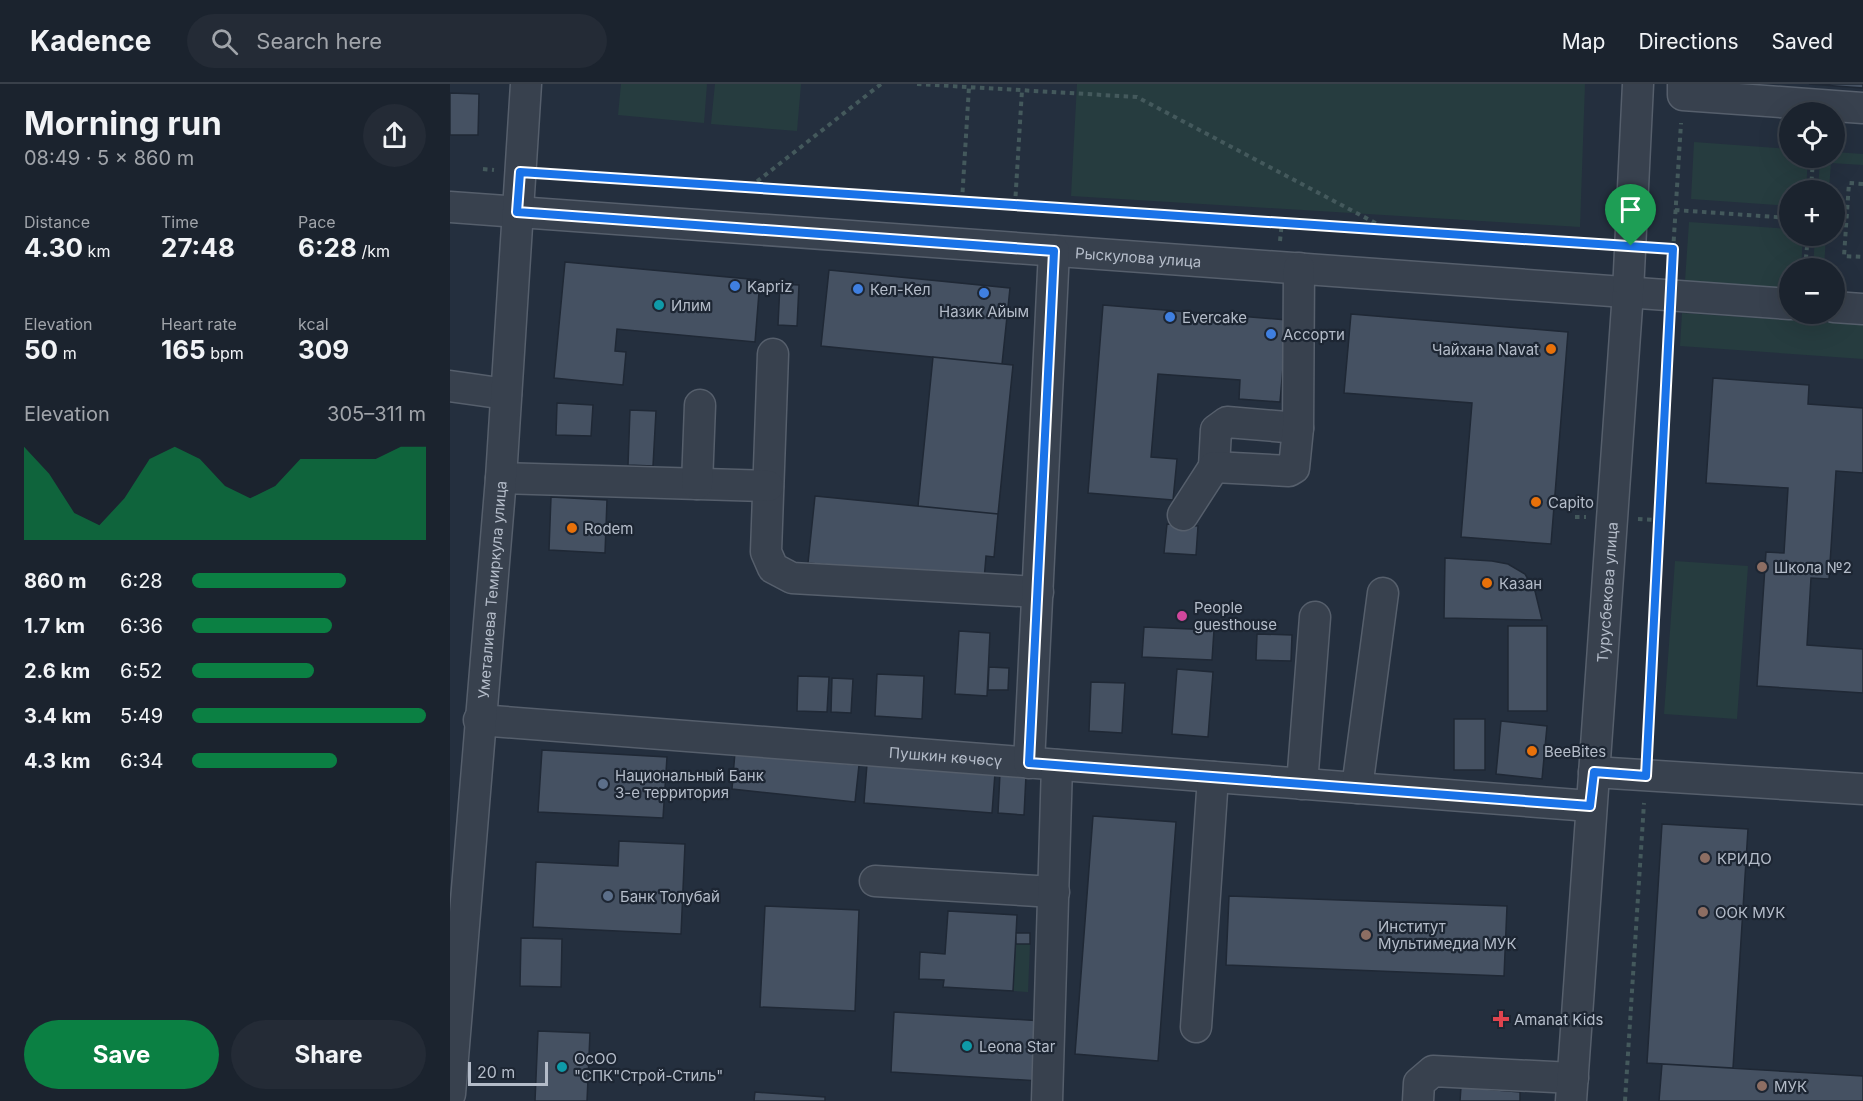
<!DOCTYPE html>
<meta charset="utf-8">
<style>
:root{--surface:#1b232e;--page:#242b36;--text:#f1f3f6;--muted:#a0a4aa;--line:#39404a;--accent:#0b8043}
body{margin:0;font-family:Inter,sans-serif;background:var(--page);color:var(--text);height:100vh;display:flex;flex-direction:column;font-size:22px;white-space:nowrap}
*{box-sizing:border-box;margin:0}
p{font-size:20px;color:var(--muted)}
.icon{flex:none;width:33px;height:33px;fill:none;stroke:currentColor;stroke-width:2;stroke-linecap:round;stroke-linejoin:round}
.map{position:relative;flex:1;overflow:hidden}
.sheet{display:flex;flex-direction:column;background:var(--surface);width:450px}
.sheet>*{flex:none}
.controls{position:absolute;left:1329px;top:18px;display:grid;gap:12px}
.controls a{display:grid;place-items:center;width:66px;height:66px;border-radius:50%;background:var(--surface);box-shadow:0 6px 24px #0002,0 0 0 2px var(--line);font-size:30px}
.scale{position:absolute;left:18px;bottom:15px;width:80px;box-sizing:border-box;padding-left:6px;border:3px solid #b4bcc9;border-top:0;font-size:16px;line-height:21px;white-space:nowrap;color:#b4bcc9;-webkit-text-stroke:4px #1d2633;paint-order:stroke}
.pin{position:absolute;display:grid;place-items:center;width:51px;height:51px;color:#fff;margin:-62px -26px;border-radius:50% 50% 50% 0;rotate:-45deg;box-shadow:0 0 6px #0007}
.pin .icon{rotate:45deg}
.round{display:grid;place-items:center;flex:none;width:63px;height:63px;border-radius:32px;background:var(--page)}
.summary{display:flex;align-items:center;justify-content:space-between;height:102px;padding:0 24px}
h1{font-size:33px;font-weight:700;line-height:45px}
.figures{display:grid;grid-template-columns:repeat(3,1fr);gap:9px;height:102px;padding:6px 24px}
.figures div{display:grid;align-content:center}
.figures b{font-size:26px;font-weight:700}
.figures small{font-size:16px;font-weight:400}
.figures p{font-size:16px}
.chart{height:168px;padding:12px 24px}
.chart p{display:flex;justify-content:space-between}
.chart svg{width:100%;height:108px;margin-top:6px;fill:var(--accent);opacity:.7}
.primary-button{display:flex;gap:12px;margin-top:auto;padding:12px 24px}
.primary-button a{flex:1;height:69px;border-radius:36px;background:var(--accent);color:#fff;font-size:24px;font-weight:700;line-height:69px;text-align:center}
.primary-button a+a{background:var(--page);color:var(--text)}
ul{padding:0 24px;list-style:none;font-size:20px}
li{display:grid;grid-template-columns:96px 72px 1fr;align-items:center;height:45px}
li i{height:15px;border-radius:8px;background:var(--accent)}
header{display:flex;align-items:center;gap:36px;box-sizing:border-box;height:84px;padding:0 30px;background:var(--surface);border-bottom:2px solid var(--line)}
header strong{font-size:28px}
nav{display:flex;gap:33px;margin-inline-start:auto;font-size:21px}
.search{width:420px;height:54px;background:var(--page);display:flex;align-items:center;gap:15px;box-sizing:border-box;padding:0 21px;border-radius:33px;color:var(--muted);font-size:22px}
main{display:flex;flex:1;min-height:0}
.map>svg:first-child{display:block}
.green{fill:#263c3f}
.building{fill:#455162;stroke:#1f2835;stroke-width:1.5}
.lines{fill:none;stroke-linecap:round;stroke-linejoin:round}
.minor-casing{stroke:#565f6c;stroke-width:33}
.path{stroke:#44595c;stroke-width:4;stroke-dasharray:4.5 4.5;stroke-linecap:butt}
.minor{stroke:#38414e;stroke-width:30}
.route-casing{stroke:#fff;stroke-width:12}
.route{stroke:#1a73e8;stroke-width:8}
.shop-dot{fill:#3f7fe0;stroke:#1d2633;stroke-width:2}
.culture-dot{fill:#0f9aa8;stroke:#1d2633;stroke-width:2}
.food-dot{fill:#e8710a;stroke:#1d2633;stroke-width:2}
.education-dot{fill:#8d6e63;stroke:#1d2633;stroke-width:2}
.hotel-dot{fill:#d1479c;stroke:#1d2633;stroke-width:2}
.service-dot{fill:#5c6f8a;stroke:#1d2633;stroke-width:2}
.health-dot{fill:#e0444e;stroke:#1d2633;stroke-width:2}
.labels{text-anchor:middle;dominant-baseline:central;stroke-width:4.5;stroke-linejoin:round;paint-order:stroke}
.street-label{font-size:15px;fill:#b4bcc9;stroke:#1d2633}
.poi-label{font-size:15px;fill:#b4bcc9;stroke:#1d2633;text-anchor:start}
</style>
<header>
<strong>Kadence</strong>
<div class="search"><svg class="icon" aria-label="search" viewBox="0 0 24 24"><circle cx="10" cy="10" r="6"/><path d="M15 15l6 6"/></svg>Search here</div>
<nav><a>Map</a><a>Directions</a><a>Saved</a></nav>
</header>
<main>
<section class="sheet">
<div class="summary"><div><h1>Morning run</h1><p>08:49 · 5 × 860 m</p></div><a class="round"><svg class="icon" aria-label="share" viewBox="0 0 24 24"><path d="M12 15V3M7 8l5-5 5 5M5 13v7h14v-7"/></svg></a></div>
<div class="figures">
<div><p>Distance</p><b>4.30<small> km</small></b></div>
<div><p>Time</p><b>27:48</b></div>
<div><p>Pace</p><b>6:28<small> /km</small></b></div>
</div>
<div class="figures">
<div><p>Elevation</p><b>50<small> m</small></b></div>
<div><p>Heart rate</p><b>165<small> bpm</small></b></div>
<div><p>kcal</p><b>309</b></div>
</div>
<div class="chart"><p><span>Elevation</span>305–311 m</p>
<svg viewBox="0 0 160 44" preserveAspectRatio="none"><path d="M0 44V6L10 17L20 33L30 38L40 27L50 11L60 6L70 11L80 22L90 27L100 22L110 11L120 11L130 11L140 11L150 6L160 6V44z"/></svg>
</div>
<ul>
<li><b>860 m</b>6:28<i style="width:66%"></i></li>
<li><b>1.7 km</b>6:36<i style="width:60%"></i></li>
<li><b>2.6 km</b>6:52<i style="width:52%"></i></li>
<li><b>3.4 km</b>5:49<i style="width:100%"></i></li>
<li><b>4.3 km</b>6:34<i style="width:62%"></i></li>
</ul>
<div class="primary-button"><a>Save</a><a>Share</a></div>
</section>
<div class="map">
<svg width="1413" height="1017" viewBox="0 0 1413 1017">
<rect width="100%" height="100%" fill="#242f3e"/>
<!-- green -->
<path class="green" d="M171,0h86l-3,39 -86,-8z
M265,0h86l-4,47 -86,-7z
M627,0h508l-5,143 -509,-31z
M1244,58l95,7 1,9h18l-2,32h-16l-1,16 -98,-7z
M1385,68l28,2v11l-32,-2 -2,27h-11l2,-32h14z
M1239,138l100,7 1,7h13l-2,32h-11l-1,20 -104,-7z
M1365,152h11l-2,32h-11z
M1232,229l181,12v34l-183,-13z
M1225,477l73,5 -11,153 -73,-5z
M566,860h14l-2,48 -15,-1z"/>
<!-- building -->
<path class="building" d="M1359,0h54v4z
M0,9l29,1 -1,41h-28z
M115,178l195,18 -5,62 -138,-13 -2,22 11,1 -3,33 -69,-7z
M379,186l181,18 -8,76 -181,-18z
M330,200l19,1 -2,41 -19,-1z
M653,221l184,15 -7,82 -41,-3 1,-19 -82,-6 -7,83 26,2 -4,41 -85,-7z
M901,230l217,18 -17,212 -90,-7 11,-134 -128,-10z
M483,273l80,8 -15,149 -80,-8z
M1263,294l96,7 -1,19 55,4v65l-27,-2 -7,108 -18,-1 -4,67 56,4v44l-106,-7 9,-134 18,1 4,-65 -82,-5z
M107,319l36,2 -2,31 -35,-1z
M180,326l26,1 -3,55 -25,-1z
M365,412l183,18 -4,43 -8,-1 -2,24 -176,-17z
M101,413l56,3 -2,53 -56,-3z
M717,440l31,2 -2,29 -32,-2z
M995,474l47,3 16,3 17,10 10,17 7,29 -98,-2z
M1058,542h39v85h-39z
M694,543l70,3 -2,30 -70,-3z
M509,547l31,2 -3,63 -32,-2z
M807,550l35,1 -1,26 -35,-1z
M539,583l20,1 -1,22h-20z
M727,585l36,3 -5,65 -36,-3z
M427,590l47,2 -2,43 -47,-3z
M348,592l31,1 -2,35 -30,-1z
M382,594l21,1 -2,34 -20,-1z
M641,598l34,1 -3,50 -33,-2z
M1004,635h31v51h-31z
M1051,637l46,5 -5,53 -46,-5z
M92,666l125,7 -4,61 -125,-6z
M285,668l124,13 -4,37 -123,-13z
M417,680l128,9 -3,40 -128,-10z
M550,689l26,2 -2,40 -26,-2z
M643,732l83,6 -18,239 -83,-7z
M1212,740l86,5 -15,239 -86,-5z
M169,757l66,3 -4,90 -148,-7 3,-65 82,4z
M779,812l278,10 -3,70 -278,-11z
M315,822l94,4 -4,101 -95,-4z
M498,827l69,4 -4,76 -70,-4 1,-7 -25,-1 1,-27 25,2z
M566,849h14v11h-14z
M71,854l41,1 -1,48 -41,-1z
M444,928l149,9 -4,60 -148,-9z
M88,947l52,2 -3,68h-52z
M1212,980l201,12v25h-204z
M1011,1003l59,5v9h-60z
M305,1008l70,5v4h-71z"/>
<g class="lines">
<defs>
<g id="minor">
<path d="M1233,0v11l180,13"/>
<path id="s1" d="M0,123l1340,97"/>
<path d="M1384,223l29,2"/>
<path d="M323,270l-7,198 7,16 19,10 246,14"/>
<path d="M0,302l56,8"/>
<path d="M764,383l2,-37 11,-8 71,6"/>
<path d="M51,394l267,8"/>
<path d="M247,400l3,-79"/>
<path d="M733,431l31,-48 75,4 5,-3 4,-40 1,-160"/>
<path id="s2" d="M29,636l1111,86"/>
<path d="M579,679l25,-512"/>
<path d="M1144,688l269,17"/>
<path d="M852,700l13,-167"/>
<path d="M907,704l26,-195"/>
<path d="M425,797l179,11"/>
<path d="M746,943l17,-250"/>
<path id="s3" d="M0,1010l51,-616 25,-394"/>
<path d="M597,1017l10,-336"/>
<path d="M968,1017l1,-18 14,-12 140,7"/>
<path id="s4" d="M1121,1017l57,-809 10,-208"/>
</g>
</defs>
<!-- minor casing -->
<use href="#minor" class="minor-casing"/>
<!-- path -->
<path class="path" d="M467,0l220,13 248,131
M33,85l11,1
M96,90l1058,70
M1413,100l-14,-1 -5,73 19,1
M300,103l131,-103
M1361,106l2,-32
M512,117l7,-114
M565,121l7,-115
M1225,126l115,8
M1384,136h12
M830,157l2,-19
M1207,163l16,2
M1222,184l9,-145
M1355,184l3,-32
M1125,433h11
M1188,435l20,1
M1197,663l22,-424
M1175,1017l19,-298"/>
<!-- minor -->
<use href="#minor" class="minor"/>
</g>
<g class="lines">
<defs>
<path id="route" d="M70,88l1153,77 -27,527 -52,-4 -4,34 -561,-43 25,-512 -537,-39z"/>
</defs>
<!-- route casing -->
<use href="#route" class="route-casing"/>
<!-- route -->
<use href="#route" class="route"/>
</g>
<!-- markers -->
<g class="shop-dot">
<circle cx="285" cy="202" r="6"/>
<circle cx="408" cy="205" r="6"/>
<circle cx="534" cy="209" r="6"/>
<circle cx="720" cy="233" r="6"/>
<circle cx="821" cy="250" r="6"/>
</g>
<g class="culture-dot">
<circle cx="209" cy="221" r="6"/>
<circle cx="517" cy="962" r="6"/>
<circle cx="112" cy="983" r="6"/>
</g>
<g class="food-dot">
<circle cx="1101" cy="265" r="6"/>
<circle cx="1086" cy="418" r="6"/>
<circle cx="122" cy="444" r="6"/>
<circle cx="1037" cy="499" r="6"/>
<circle cx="1082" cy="667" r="6"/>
</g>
<g class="education-dot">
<circle cx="1312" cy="483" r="6"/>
<circle cx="1255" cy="774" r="6"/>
<circle cx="1253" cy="828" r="6"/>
<circle cx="916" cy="851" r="6"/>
<circle cx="1312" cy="1002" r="6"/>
</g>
<circle class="hotel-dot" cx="732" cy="532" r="6"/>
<g class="service-dot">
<circle cx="153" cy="700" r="6"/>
<circle cx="158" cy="812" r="6"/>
</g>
<path class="health-dot" d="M1048 926h6v6h6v6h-6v6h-6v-6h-6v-6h6z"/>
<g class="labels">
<!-- street labels -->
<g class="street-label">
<text stroke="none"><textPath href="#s1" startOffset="690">Рыскулова улица</textPath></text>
<text stroke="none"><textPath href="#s3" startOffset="506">Уметалиева Темиркула улица</textPath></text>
<text stroke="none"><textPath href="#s4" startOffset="510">Турусбекова улица</textPath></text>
<text stroke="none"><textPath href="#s2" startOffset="468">Пушкин көчөсү</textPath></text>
</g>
<!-- poi labels -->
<g class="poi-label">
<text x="297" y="202">Kapriz</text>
<text x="420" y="205">Кел-Кел</text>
<text x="221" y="221">Илим</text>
<text x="534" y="227" text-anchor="middle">Назик Айым</text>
<text x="732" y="233">Evercake</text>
<text x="833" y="250">Ассорти</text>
<text x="1089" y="265" text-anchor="end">Чайхана Navat</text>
<text x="1098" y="418">Capito</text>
<text x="134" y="444">Rodem</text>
<text x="1324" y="483">Школа №2</text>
<text x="1049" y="499">Казан</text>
<text x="744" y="523">People<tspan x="744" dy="17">guesthouse</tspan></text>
<text x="1094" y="667">BeeBites</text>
<text x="165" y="691">Национальный Банк<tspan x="165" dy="17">3-е территория</tspan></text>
<text x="1267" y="774">КРИДО</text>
<text x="170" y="812">Банк Толубай</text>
<text x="1265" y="828">ООК МУК</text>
<text x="928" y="842">Институт<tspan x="928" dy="17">Мультимедиа МУК</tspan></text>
<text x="1064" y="935">Amanat Kids</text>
<text x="529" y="962">Leona Star</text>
<text x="124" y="974">ОсОО<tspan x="124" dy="17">"СПК"Строй-Стиль"</tspan></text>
<text x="1324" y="1002">МУК</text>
</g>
</g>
</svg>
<div class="controls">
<a><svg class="icon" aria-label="locate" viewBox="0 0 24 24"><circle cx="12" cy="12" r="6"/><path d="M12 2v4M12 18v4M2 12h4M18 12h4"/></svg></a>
<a>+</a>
<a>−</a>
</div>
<div class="scale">20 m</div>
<div class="pin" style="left:1181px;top:162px;background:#1e9e55"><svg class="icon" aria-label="arrive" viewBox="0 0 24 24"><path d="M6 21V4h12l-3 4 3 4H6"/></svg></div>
</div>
</main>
